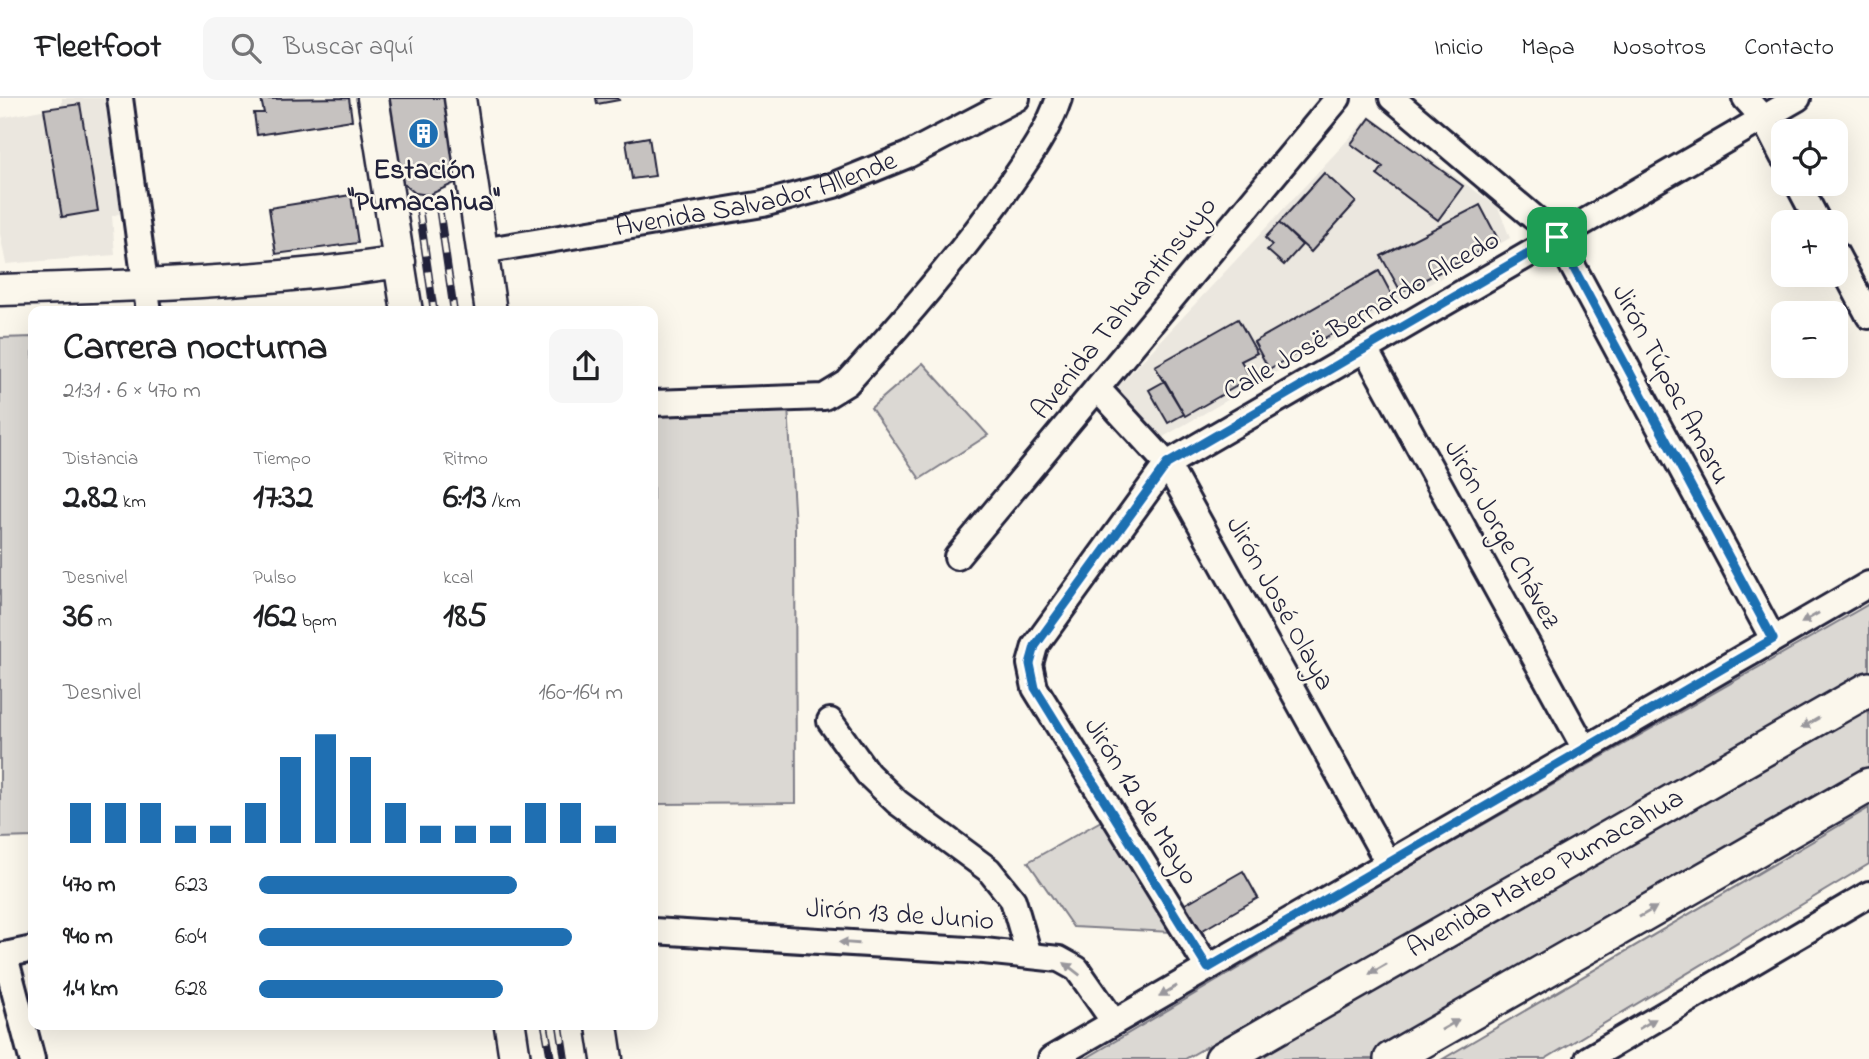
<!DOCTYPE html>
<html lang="es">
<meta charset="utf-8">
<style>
:root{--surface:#fff;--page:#f6f6f6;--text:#202124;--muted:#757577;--line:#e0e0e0;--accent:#1f6fb2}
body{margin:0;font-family:"Indie Flower",sans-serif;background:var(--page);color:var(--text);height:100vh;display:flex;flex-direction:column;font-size:26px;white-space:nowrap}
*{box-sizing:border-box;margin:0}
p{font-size:23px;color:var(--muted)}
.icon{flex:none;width:38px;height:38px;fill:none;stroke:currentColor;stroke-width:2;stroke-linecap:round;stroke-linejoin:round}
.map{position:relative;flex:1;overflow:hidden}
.details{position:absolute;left:28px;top:208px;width:630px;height:724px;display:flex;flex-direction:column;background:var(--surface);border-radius:14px;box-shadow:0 7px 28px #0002}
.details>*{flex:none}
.tools{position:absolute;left:1771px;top:21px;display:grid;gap:14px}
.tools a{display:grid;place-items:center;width:77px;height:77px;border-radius:14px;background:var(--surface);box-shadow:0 7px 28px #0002;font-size:35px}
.pin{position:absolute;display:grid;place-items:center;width:60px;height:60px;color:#fff;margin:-30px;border-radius:14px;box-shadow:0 4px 10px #0006}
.round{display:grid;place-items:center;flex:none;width:74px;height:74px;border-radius:14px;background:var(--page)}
.headline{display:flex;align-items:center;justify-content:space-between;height:119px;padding:0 35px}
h1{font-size:38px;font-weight:800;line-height:52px}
.stats{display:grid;grid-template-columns:repeat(3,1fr);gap:10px;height:119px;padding:7px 35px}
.stats div{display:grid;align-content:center}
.stats b{font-size:35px;font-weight:800}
.stats small{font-size:19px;font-weight:400}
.stats p{font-size:19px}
.chart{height:196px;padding:14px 35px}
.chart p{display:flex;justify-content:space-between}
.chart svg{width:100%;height:126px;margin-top:7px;stroke:var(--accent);stroke-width:6}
ul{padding:0 35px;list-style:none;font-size:23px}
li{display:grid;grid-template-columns:112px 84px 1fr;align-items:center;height:52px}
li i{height:18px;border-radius:9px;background:var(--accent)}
header{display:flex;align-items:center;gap:42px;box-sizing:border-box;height:98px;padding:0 35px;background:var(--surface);border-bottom:2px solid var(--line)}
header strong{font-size:33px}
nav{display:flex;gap:38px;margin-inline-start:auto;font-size:24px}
.search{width:490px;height:63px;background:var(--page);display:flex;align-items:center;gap:18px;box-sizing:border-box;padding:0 24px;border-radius:14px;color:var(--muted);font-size:26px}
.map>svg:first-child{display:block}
.built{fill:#ebe7df}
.green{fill:#dbd8d3;stroke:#7e7d87;stroke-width:2}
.building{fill:#c6c2c0;stroke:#22223b;stroke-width:2}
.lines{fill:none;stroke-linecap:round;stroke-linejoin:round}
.minor-casing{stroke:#22223b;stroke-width:30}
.tertiary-casing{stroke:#22223b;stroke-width:35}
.secondary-casing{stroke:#22223b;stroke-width:38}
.minor{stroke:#fbf7ec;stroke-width:24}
.tertiary{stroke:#fbf7ec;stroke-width:30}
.secondary{stroke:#fbf7ec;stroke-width:33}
.rail-casing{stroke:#22223b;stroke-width:8}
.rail{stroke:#fbf7ec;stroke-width:5;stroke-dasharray:16;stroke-linecap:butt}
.oneway{fill:#99979c}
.route-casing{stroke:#fff;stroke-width:14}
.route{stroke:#1f6fb2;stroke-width:9}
.labels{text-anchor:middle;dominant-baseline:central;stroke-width:5;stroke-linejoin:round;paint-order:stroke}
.poi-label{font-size:28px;font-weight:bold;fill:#22223b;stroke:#fbf7ec}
.street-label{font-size:28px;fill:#22223b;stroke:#fbf7ec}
</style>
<header>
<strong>Fleetfoot</strong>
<div class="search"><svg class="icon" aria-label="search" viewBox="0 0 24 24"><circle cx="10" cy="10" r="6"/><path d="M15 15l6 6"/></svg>Buscar aquí</div>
<nav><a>Inicio</a><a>Mapa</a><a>Nosotros</a><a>Contacto</a></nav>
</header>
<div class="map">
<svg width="1869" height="961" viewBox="0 0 1869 961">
<rect width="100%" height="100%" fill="#fbf7ec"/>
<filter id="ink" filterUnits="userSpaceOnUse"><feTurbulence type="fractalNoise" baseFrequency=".0143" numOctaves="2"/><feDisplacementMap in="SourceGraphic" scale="14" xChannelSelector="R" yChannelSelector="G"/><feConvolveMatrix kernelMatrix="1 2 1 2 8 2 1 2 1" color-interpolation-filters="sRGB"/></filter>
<g filter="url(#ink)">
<!-- built -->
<path class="built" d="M62,0h42l17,115 -9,3 3,39 -109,9 -6,-30v-116l62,-12z
M1370,18l128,91 12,31 -347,199 -48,-47z"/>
<!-- green -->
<path class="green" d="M33,239v500l-33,1v-500z
M923,265l65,72 -68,44 -49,-71z
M788,308l7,121 1,276 -143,1v-389z
M1869,506v66l-684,389h-100l312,-185z
M1869,605v77l-494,279h-118z
M1869,710v56l-324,195h-102z
M1101,723l70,111 -98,-5 -45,-65z"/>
<!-- building -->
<path class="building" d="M349,0l3,22 -95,15 -3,-22h10l-3,-14z
M387,0h63l9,78 -4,7 -26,12 -14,-2 -11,-9 -5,-8z
M596,0h22l1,2 -22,4z
M80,6l18,107 -36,6 -18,-108z
M1370,20l93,68 -25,34 -61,-45 6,-8 -32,-23z
M649,39l6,39 -23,3 -6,-38z
M1324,75l32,29 -45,50 -32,-29z
M351,97l7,48 -82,11 -7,-46z
M1480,107l19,36 -98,51 -20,-36z
M1279,125l23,22 -18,20 -17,-15 5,-5 -7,-7z
M1379,173l15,28 -125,70 -15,-27z
M1238,221l19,34 -16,8 10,17 -66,38 -30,-50z
M1165,283l19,33 -16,9 -19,-33z
M1243,773l15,27 -62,36 -16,-27z"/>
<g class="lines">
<defs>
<g id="minor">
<path d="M120,0l29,214"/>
<path d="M1392,0l165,139 216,402"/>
<path d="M1745,0l18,20 20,39"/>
<path d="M1798,86l20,38"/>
<path id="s1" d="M482,153l281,-47 71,-19 74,-30 109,-57"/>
<path d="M1836,156l33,62"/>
<path d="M1365,251l220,400"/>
<path d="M1098,291l69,75 221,399"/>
<path d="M653,305l171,-6 23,-14c54,-59 106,-119 153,-184 22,-32 47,-64 59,-101"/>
<path d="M957,459l381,-459"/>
<path d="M830,623l38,53 29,28 92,68 24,30 16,55"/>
<path d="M653,833l331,20 75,8 18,10 37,53"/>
<path d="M0,858l33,-7"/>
<path d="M5,858l27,103"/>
<path d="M1208,870l-173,-280 -5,-24 5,-18 132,-182 631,-366"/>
<path d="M1051,961l818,-475"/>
<path d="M1588,961l281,-165"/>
</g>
<path id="tertiary" d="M373,0l34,214
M460,0l31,214
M0,192c134,-4 268,-8 400,-28
M510,928l5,33
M602,928l5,33"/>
<g id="secondary">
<path id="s2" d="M1222,961l647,-370"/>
<path d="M1391,961l478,-274"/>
</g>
</defs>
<!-- minor casing -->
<use href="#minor" class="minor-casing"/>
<!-- tertiary casing -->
<use href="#tertiary" class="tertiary-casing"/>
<!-- secondary casing -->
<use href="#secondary" class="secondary-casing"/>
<!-- minor -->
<use href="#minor" class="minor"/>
<!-- tertiary -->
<use href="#tertiary" class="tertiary"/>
<!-- secondary -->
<use href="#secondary" class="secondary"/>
<defs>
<path id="rail" d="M439,109l15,105
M419,110l15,104
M545,928l6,33
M560,928l5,33"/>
</defs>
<!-- rail casing -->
<use href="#rail" class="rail-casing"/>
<!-- rail -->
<use href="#rail" class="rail"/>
</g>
<!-- one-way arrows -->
<defs><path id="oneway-solid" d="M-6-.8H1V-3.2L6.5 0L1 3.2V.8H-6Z" transform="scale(1.75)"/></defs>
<g class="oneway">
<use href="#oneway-solid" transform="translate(1810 520) rotate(150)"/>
<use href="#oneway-solid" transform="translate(1810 625) rotate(150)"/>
<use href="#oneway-solid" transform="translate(1648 814) rotate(-30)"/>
<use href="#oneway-solid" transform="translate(849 845) rotate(-176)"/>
<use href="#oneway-solid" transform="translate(1072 871) rotate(-142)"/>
<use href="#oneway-solid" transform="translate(1378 871) rotate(150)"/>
<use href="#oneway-solid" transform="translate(1168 893) rotate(150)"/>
<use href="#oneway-solid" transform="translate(1647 926) rotate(-30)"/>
<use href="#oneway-solid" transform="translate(1450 927) rotate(-30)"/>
</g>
</g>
<g class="lines" filter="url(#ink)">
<defs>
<path id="route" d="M1557,139l216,402 -565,329 -173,-280 -5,-24 5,-18 132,-182z"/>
</defs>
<!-- route casing -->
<use href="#route" class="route-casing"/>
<!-- route -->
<use href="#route" class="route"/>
</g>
<!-- icons -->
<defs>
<symbol id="building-disc" viewBox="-11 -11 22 22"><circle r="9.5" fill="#1f6fb2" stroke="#fbf7ec"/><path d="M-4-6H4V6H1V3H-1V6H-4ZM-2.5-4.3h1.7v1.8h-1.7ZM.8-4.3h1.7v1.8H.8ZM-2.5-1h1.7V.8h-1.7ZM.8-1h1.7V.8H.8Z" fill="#fff"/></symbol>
</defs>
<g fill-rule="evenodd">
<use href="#building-disc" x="406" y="18" width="35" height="35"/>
</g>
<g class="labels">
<!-- poi labels -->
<g class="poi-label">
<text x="424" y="73">Estación<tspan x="424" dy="32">"Pumacahua"</tspan></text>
</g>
<!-- street labels -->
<g class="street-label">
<text stroke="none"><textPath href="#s1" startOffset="280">Avenida Salvador Allende</textPath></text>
<text transform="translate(1125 211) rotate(-51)">Avenida Tahuantinsuyo</text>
<text transform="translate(1362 219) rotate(-30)">Calle Josë Bernardo Alcedo</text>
<text transform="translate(1670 287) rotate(62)">Jirón Túpac Amaru</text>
<text transform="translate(1501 437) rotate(61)">Jirón Jorge Chávez</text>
<text transform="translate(1279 506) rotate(61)">Jirón José Olaya</text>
<text transform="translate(1140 704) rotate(58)">Jirón 12 de Mayo</text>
<text stroke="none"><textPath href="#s2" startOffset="373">Avenida Mateo Pumacahua</textPath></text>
<text transform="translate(900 818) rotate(4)">Jirón 13 de Junio</text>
</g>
</g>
</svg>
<div class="tools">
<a><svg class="icon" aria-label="locate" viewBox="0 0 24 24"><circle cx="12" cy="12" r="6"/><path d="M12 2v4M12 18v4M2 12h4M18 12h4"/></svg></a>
<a>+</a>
<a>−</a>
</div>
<div class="pin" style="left:1557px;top:139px;background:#1e9e55"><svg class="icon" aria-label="arrive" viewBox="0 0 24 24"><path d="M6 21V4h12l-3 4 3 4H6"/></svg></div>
<section class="details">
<div class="headline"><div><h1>Carrera nocturna</h1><p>21:31 · 6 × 470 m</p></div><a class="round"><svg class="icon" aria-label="share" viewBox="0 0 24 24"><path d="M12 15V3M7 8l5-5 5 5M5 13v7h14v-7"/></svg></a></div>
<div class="stats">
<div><p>Distancia</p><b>2.82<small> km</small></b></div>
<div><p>Tiempo</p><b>17:32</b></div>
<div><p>Ritmo</p><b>6:13<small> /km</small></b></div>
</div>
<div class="stats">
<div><p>Desnivel</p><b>36<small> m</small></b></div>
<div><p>Pulso</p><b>162<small> bpm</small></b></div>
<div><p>kcal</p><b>185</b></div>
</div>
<div class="chart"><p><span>Desnivel</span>160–164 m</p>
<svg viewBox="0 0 160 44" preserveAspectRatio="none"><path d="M5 44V30M15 44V30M25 44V30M35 44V38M45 44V38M55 44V30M65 44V14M75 44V6M85 44V14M95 44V30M105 44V38M115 44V38M125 44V38M135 44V30M145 44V30M155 44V38"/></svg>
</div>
<ul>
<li><b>470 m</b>6:23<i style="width:71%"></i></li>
<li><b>940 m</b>6:04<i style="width:86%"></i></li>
<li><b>1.4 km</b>6:28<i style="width:67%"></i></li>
</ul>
</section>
</div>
